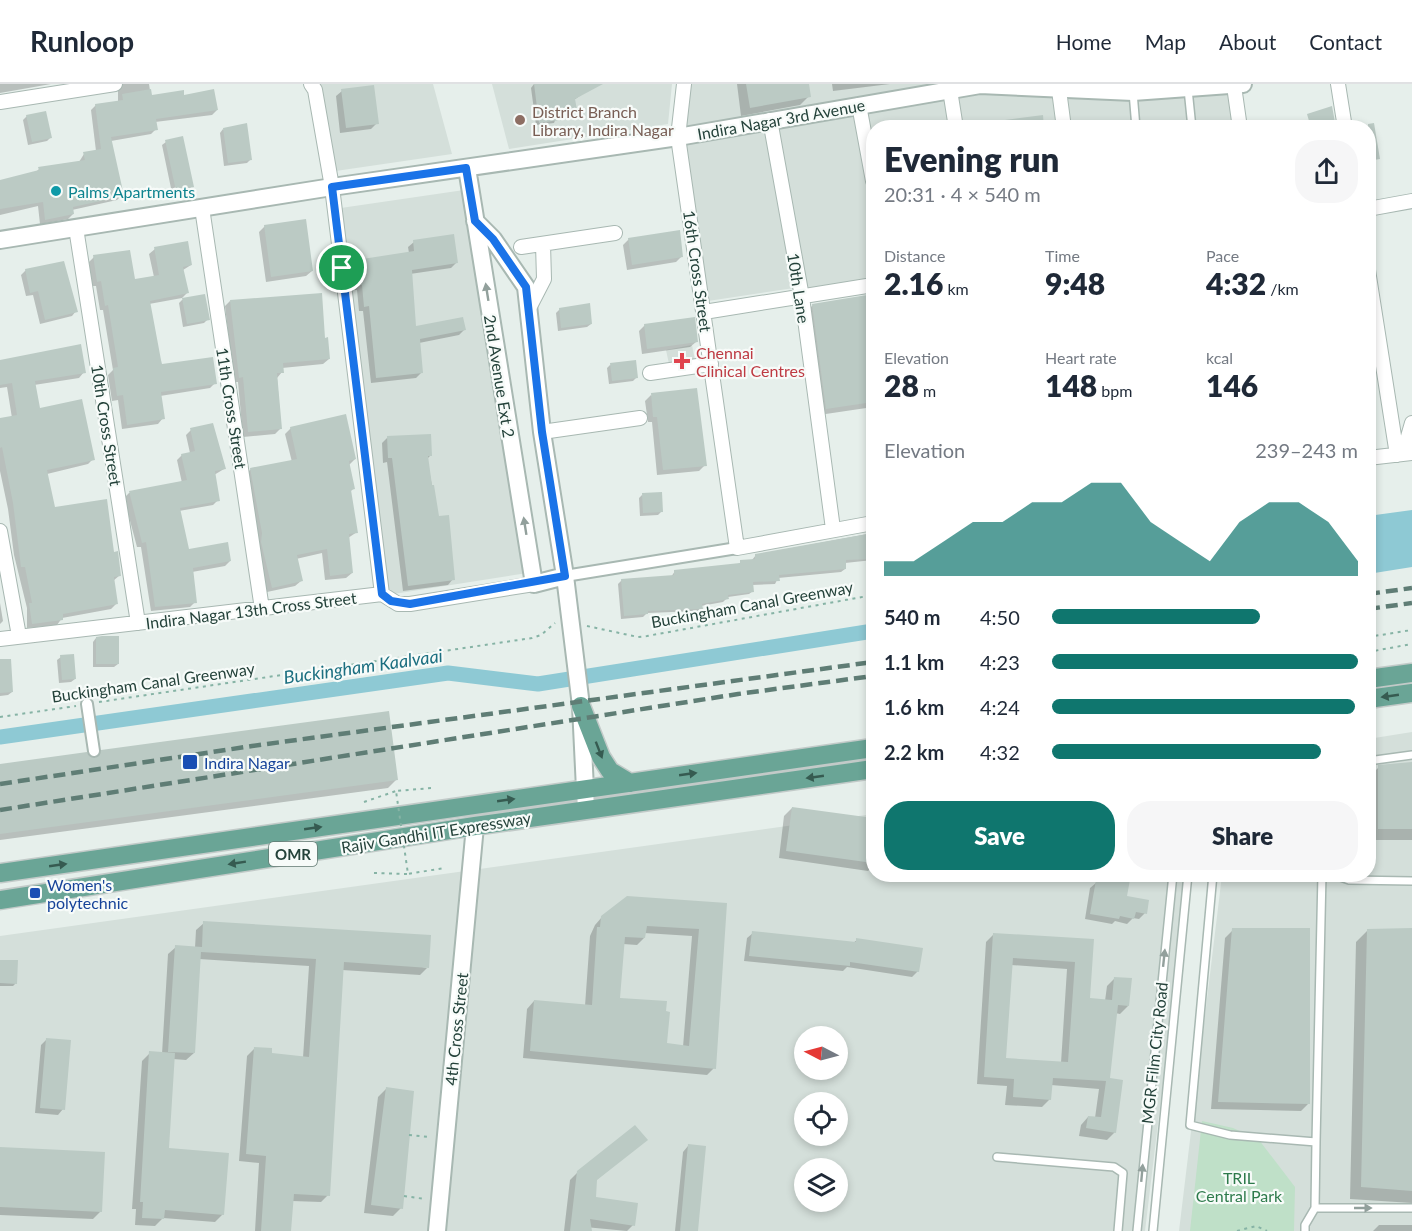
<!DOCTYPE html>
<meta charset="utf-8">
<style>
:root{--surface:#fff;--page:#f6f6f7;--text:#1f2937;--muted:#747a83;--line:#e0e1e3;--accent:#0f766e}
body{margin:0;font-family:Lato,sans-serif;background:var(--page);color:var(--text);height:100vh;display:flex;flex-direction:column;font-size:22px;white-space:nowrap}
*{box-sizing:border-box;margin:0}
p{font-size:20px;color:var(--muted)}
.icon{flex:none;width:33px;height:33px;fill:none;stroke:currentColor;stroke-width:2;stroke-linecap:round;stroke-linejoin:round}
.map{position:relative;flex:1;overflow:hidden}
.drawer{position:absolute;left:866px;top:36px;width:510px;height:762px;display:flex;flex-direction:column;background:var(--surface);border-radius:24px;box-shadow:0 3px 9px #0003}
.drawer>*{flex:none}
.needle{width:39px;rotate:276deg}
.fabs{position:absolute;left:794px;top:942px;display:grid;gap:12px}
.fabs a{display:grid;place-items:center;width:54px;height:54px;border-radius:50%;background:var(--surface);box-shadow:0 3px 9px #0003;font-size:30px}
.pin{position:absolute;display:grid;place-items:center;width:51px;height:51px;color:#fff;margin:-26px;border:3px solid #fff;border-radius:50%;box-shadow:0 2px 6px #0007}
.round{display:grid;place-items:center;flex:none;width:63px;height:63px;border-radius:24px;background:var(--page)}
.headline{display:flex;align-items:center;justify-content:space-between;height:102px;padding:0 18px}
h1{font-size:33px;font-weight:800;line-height:45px}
.figures{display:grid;grid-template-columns:repeat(3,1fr);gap:9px;height:102px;padding:6px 18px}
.figures div{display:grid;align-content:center}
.figures b{font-size:30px;font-weight:800}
.figures small{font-size:16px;font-weight:400}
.figures p{font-size:16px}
.chart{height:168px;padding:12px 18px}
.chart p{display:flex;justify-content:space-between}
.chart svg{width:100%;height:108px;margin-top:6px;fill:var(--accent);opacity:.7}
.primary-button{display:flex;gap:12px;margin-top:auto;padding:12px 18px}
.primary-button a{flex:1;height:69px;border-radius:24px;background:var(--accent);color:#fff;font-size:24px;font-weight:800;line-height:69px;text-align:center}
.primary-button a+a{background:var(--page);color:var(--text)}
ul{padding:0 18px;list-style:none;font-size:20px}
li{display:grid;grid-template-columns:96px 72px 1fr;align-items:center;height:45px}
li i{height:15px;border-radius:8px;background:var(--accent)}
header{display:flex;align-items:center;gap:36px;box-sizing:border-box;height:84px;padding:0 30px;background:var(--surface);border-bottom:2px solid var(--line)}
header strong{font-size:28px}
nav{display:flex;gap:33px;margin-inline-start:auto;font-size:21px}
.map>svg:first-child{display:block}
.built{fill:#d4dfda;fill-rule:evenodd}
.green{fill:#bfe0c8}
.water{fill:#8ec9d4}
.shadow{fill:#0003;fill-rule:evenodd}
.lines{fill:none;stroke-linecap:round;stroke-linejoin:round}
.canal{stroke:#8ec9d4;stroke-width:15}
.building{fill:#bbcac4;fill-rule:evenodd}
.service-casing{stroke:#a8b8b2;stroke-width:10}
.pedestrian-casing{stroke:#a8b8b2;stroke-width:14}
.minor-casing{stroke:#a8b8b2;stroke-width:16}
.tertiary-casing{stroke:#a8b8b2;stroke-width:20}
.primary-casing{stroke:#c2cac8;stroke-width:21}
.path{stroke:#86b3a5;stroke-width:2;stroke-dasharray:3 4.5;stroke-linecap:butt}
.service{stroke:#fff;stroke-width:7}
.pedestrian{stroke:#fff;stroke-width:10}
.minor{stroke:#fff;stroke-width:14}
.tertiary{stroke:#fff;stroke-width:16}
.primary{stroke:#6aa596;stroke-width:18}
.rail{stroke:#5f7d75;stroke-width:4.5;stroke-dasharray:12 6;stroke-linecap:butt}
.path-bridge{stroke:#86b3a5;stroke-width:2;stroke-dasharray:3 4.5;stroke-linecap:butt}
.oneway{fill:#92a09c}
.oneway2{fill:#365b51}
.route-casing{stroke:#fff;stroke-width:12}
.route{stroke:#1a73e8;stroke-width:8}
.education-dot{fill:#8d6e63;stroke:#f7fbf9;stroke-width:2}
.culture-dot{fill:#0f9aa8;stroke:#f7fbf9;stroke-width:2}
.health-dot{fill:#e0444e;stroke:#f7fbf9;stroke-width:2}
.transit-dot{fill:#1a4fb4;stroke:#f7fbf9;stroke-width:2}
.labels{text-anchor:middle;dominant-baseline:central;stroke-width:4.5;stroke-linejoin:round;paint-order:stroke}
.shield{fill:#f7fbf9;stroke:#637a73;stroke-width:1.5}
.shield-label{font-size:15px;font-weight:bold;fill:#24423a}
.education-label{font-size:16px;fill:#785e54;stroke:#f7fbf9;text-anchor:start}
.street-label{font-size:16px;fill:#24423a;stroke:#f7fbf9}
.culture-label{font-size:16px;fill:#0d838f;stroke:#f7fbf9;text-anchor:start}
.health-label{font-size:16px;fill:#be3a42;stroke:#f7fbf9;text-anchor:start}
.transit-label{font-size:16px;fill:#164399;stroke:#f7fbf9;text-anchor:start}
.park-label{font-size:16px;fill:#2d7a4b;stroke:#f7fbf9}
.water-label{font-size:18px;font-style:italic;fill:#1c6f80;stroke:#f7fbf9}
</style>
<header>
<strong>Runloop</strong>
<nav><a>Home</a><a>Map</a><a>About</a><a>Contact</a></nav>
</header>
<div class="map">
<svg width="1412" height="1147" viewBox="0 0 1412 1147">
<rect width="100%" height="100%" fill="#e6efeb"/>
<!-- built -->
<path class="built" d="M313,0h120l19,70 -130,19z
M492,0h180l-4,40 -159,25z
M686,0h286l-290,47z
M979,1l255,1 6,41 -367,1v53l-14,-76z
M858,24l15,81v94l-70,11 -31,-172z
M766,47l28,157 -86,13 -25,-157z
M464,106l63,383 -140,22 -53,-386z
M692,261l5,27 -25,6 -6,-28z
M1412,648v499h-233l43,-356 146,-1v-135z
M873,730v60l315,1 -43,356h-1145v-295zM804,952h33v34h-33zM804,1018h33v34h-33zM804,1084h33v34h-33z"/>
<!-- green -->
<path class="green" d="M1202,1037l31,7 26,12 36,47 -1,44h-104z"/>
<!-- water -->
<path class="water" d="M1412,426v57l-44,7v-58z"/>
<!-- shadow -->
<path class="shadow" d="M0,0h51l-51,9z
M118,0h31l2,13h32l34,13 -5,5 -57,7 1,7 -5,5 -40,7 11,54 -5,5 -45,10 1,4 -5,5 -28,5 -2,-18 -38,9v-33l35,-9 4,-4 40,-7 5,-8 12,-3 -5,-41 5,-5 22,-3z
M534,0h51l3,6 -14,10 2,10 -4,3 -15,3 -3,7 -18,2 -5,-37z
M737,0h71l1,12 -9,9 -59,11z
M832,0h58l-57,7z
M342,7l35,32 -6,6 -31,4 -4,-37z
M27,32l23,22 -3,3 -19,4 -5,-25z
M223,45l28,30 -4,4 -23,3 -4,-33z
M166,58l26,44 -4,4 -16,3 -10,-48z
M265,142l47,45 -6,5 -40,6 -7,-50z
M629,155l53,17 -6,6 -49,8 -4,-25z
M414,158l43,20 -6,6 -41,6 5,54 49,2 -5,5 -40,8 2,30 -5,5 -45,5 -8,-72h-4l-2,-21h-2l-4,-23 6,-5 52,-9 -1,-6z
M155,165l36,16 -8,5 4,23 -5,5 -33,6 12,62 54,17 -5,5 -50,8 3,22 -5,6 -36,5 -4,-29 -6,1 -4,-26 5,-5 -10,-60h-3l-4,-24h-4l-3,-24 5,-5 39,24 21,-4 -5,-23z
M26,186l50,41 -4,5 -32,8 -7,-29 -7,1 -5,-21z
M204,211l4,24 -4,4 -21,4 -4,-24 3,-3z
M873,212v111l-54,8 -13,-103 7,-7z
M230,217l93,38 6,20 -6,5 -41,4v4l-5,6 4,50 -6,6 -32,3 -5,-55h-4l-9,-76z
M560,225l31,15 -4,3 -29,4 -2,-18z
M645,241l51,17 -6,5 -48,7 -3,-23z
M1368,256l3,17 -3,3z
M0,277l84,11 -5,6 -45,7 5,25 54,49 -5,5 -41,10 7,34 59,46 7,21 -7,6 3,23 -5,5 -49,9 -5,7 -30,3v-20l-13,-53 -6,-46 -8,-38v-52l12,-1 -5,-31 -7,1z
M610,281l27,12 -4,4 -24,3 -2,-16z
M651,311l54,70 -6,6 -42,4 -5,-53h-4l-3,-21z
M291,344l64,31 -6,6 5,23 -4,4 7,40 -9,6 4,35 -6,5 -21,2 -3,-27 -26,6 5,22 -6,5 -28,6 -11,-43 -11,-74 6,-6 41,-7 -7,-28z
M191,346l33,39 -10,6 4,25 -5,5 -34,6 8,40 43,10 -5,5 -33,6 3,30 -5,5 -39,4 -10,-64h-4l-13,-49 5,-5 53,-10 -5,-23 5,-5 8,-2 -4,-18z
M388,353l43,18 -4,4 11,59 15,61 -5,6 -45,6 -16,-129 -4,1 -1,-20z
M642,411l20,16 -4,4 -18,1 -1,-18z
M873,449v27l-28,3v6l-4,3 -63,6 -3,6 -23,1 1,6 -4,3 -21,3 -5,5 -22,4 -3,5 -51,2 -4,4 -22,2 -3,-35 4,-4 49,-3 4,-6 63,-7 14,-4 4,-5z
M0,519l3,18 -3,3z
M96,554l22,26 -4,3h-21v-25z
M61,573l14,22 -4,3 -12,1 -2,-23z
M0,578l12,30 -4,3 -8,1z
M102,667l294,29 -8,8 -388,52v-75l94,-5z
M1412,679v77h-44v-62l11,-11z
M792,724l81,12v46l-5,5 -89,-13 5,-42z
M1119,790h32l-6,7 -26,-3z
M1096,799l29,14 20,16 -6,6 -6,-1 -6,6 -12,-3 -3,3 -27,-5 5,-31z
M726,820l-12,164 -7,7 -184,-17 4,-49 7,-8 51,5 5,-70 5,-11 7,-8zM644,849l48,3 -9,111 -18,-2 -46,-46 4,-55 14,1 7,-7z
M204,839l223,45 -7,7 -78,-5 -14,225 -7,7 -29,-1 -2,30h-35l4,-68 -20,-2 8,-105 8,-8 15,7 33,3 6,-92 -110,-7 -5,94 -8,7 -13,-1 -6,91 56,64 -8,8 -52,-4 -8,8 -20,-1 1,-16h-4l10,-148 8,-8 12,1 6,-100 8,-7 19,1 1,-18z
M1412,845v274l-62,-4 6,-257 12,-12z
M1233,846l75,174 -7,7 -90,-2 14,-171z
M753,849l100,10 4,-3 61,31 -6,6 -65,-10 -4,4 -99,-10 3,-23z
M994,850l98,7 -4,59 17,1 2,-15 8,-8 13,28 -8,8 -5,-1 -6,67 6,52 -8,8 -28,-4 2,-11 7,-8 7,1 4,-29 -48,-4 -1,14 -8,8 -37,-2 2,-19 -30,-2 9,-142zM1011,881l56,4 -6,94 -57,-4z
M0,877l16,22 -3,3h-13z
M47,955l16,70 -5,6 -23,-2 6,-68z
M386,1005l15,119 -8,8 -29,-3 14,-116z
M646,1056l-51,41 -1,18 39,26 -6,6 -42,-4 3,4h-24l6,-51 8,-8z
M688,1062l8,85h-21l8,-79z
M0,1064l101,63 -8,8 -93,-4z
M1379,1141h33v6h-39z"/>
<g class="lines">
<!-- canal -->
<path class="canal" d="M0,653l448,-64 90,11 335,-53"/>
</g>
<!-- building -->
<path class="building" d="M534,0h69l-28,15 2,11 -18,3 1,7 -21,3z
M746,0h63l2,13 -61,11z
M374,1l5,39 -33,4 -5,-39z
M151,5l1,6 32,-5v5l30,-6 4,21 -62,9 2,11 -47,7 13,59 -51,11 1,7 -29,6 -2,-18 -43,7v-29l39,-10 -1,-3 47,-7 -2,-8 18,-3 -6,-45 28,-4 -1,-6z
M1332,22l4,22h-25l-4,-14z
M46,27l6,27 -20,4 -6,-27z
M1043,31l1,13h-39v-8z
M247,39l5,37 -24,3 -5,-35z
M1374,39l6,36 -12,2v-37z
M183,52l11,51 -18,4 -11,-51z
M306,135l7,52 -42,6 -7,-52z
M680,146l3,27 -51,8 -4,-27z
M454,150l4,29 -46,7 4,56 47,-9 3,13 -46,9 3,34 -47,5 -7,-72 -5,1 -2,-22h-2l-4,-25 58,-9 -1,-11z
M188,157l4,24 -9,2 6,26 -39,8 11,59 1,4 51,-7 4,27 -56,8 4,27 -38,6 -4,-30 -6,1 -4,-28 5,-1 -10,-62 -3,1 -4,-25 -4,1 -4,-27 37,-5 5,29 24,-4 -5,-28z
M64,177l14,51 -33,8 -7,-29 -8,2 -5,-24z
M322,209l3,45 3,-1 2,22 -47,4 1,10h-7l5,56 -34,3 -5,-55 -4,1 -9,-78z
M205,210l5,26 -23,4 -5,-26z
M873,210v108l-47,7 -14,-105z
M590,219l2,21 -31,4 -2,-20z
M695,233l3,25 -51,7 -3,-25z
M81,260l5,29 -51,8 5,27 42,-9 13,61 -48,10 8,37 52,-8 7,53 4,-1 3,25 -7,1 4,27 -55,10v6l-31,4 -3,-21h3l-7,-36h-4l-8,-64 -11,-56 -2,1v-30l17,-3 -5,-32 -12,2v-25z
M636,276l2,18 -26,3 -2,-18z
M697,304l10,78 -44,4 -6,-53h-4l-2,-24z
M346,330l10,45 -7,2 6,28 -4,1 7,43 -9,1 4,39 -23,3 -3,-27 -30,6 6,26 -31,7 -11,-46 1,-9 -12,-65 47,-9 -7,-32z
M213,339l13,46 -11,2 5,30 -40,7 9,41 39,-7 3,19 -38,7 4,35 -42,4 -9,-65 -4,1 -13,-52 58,-11 -6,-26 14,-3 -5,-23z
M431,350l1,22h-4l4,29h2l5,31 10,-1 6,65 -47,6 -16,-128h-4l-1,-22z
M662,408l1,20 -20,1 -1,-20z
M873,449v26l-27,1v9l-67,6 1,6 -27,1 1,10 -26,3 1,4 -27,5 1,5 -55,2v3l-24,2 -3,-37 53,-4v-5l66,-7v-3l15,-1v-5z
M102,552h17v28h-23v-27z
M74,570l2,25 -14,1 -2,-25z
M0,575h11l2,33 -13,1z
M389,627l9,69 -398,54v-70l87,-12 8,6 4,-2 2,-6z
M1412,678v67h-34v-64z
M792,723l81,11v45l-87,-12z
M1097,790h34l-4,22 22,4 -2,14 -11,-2 -2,7 -14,-3 -1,3 -29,-5z
M627,812l100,7 -11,166 -186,-18 4,-51 58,5 5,-78h3l1,-11zM647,842l52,3 -10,117 -22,-3 3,-31 -4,-1 1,-10 -47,-3 5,-61 20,1z
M203,837l228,14 -2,33 -85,-6 -14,234 -36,-2 -3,37h-30l5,-75 -20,-2 8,-107 18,1v5l37,4 7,-98 -115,-7 -6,101 -27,-1 7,-107 27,2z
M1232,844h78v176l-92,-2z
M1412,844v263l-51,-4 6,-258z
M752,847l104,11v-4l67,10 -4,24 -69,-10v4l-101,-10z
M993,849l101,6 -4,59 22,2 2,-23 18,1 -3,28 -11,-1 -8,73 13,2 -7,53 -30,-5 2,-12 13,1 5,-36 -53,-3 -2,22 -38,-3 1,-18 -30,-2zM1013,874l62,4 -7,100 -62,-4z
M0,876h18l-1,24 -17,-1z
M46,954l25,2 -6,70 -25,-2z
M149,967l26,2 -6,95 60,5 -5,62 -59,-5 -1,9 -22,-1 1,-16h-3z
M386,1003l28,4 -11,118 -32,-4z
M635,1041l13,15 -51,40 -1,17 42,6 -3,23 -45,-7 2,12h-22l7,-60z
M688,1060l18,2 -8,85h-18z
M0,1063l105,5 -3,60 -102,-5z"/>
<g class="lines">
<defs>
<path id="service" d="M1188,5l4,39
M1133,8l3,36
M1368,677l44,-6
M1213,790l-23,251 40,10 86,7 -1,66 -10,17v6
M1332,790l17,6 63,1
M1316,1058l6,-268
M997,1073l117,10 9,6 -5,58
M1315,1124h97
M1137,1147l36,-357
M1153,1147l35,-357"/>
<path id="pedestrian" d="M565,492l172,-28
M87,620l7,47"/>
<path id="minor" d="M311,0l4,6 17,97 50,407
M684,0l-6,53 59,411 136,-25
M1338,0l7,44
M1234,2l6,42
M950,6l6,38
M1059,6l5,38
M0,18l115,-18
M859,21l14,76
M770,36l32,177 31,232
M202,124l60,401
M1368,125l44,-8
M76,144l62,395
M521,163l94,-14
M1368,186l29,185
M528,226l16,-31 -1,-35
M704,228l169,-27
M650,289l61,-9
M542,348l98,-14
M1403,370l9,-31
M1368,374l44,-5
M0,447l19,105
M0,555l382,-45 16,10h12l124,-20"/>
<path id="tertiary" d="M467,84l67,416 31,-8
M475,137l18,18 33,48 16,145 23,144 16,130 5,104
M0,156l332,-53 346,-50 302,-52 153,7 110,-8
M437,1147l38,-405"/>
<path id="primary" d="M1368,595l44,-6
M1368,615l44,-6
M581,622l20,51 9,14 20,12
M0,789l873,-125
M0,816l475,-74 398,-57"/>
</defs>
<!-- service casing -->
<use href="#service" class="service-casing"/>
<!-- pedestrian casing -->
<use href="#pedestrian" class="pedestrian-casing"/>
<!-- minor casing -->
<use href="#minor" class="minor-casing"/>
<!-- tertiary casing -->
<use href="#tertiary" class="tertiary-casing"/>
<!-- primary casing -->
<use href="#primary" class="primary-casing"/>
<!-- path -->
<path class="path" d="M587,542l51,11 9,-1 226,-41
M1368,553l44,-7
M1368,568l44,-8
M99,618l433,-64 9,-3 14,-12
M0,633l76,-11
M364,718l32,-11
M374,789l34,1
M409,1051l21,2
M404,1112l21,3
M1237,1147l19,-5 11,5"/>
<!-- service -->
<use href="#service" class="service"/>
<!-- pedestrian -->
<use href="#pedestrian" class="pedestrian"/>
<!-- minor -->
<use href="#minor" class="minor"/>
<!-- tertiary -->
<use href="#tertiary" class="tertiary"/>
<!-- primary -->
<use href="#primary" class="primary"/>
<!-- rail -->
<path class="rail" d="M1368,510l44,-6
M1368,525l44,-6
M0,700l252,-38 621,-84
M0,726l738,-116 135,-18"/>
<!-- path-bridge -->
<path class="path-bridge" d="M431,704l-35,3 12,83 36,-6"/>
</g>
<!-- one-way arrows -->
<defs><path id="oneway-solid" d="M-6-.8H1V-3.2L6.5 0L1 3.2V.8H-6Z" transform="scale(1.5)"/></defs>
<g class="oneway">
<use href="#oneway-solid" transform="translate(487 208) rotate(-99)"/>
<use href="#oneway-solid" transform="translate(525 442) rotate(-99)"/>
<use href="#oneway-solid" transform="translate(1164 874) rotate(-84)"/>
<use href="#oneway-solid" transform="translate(1142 1089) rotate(-85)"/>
<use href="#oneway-solid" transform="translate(1363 1124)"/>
</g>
<g class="oneway2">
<use href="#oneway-solid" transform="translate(1390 612) rotate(172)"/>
<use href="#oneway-solid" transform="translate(599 666) rotate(69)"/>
<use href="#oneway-solid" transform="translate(688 690) rotate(-8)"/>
<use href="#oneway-solid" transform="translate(815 693) rotate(172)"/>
<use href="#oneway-solid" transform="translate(506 716) rotate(-8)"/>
<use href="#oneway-solid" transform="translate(313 744) rotate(-8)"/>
<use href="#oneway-solid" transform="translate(237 779) rotate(171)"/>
<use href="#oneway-solid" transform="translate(58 781) rotate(-8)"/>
</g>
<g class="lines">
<defs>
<path id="route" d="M466,84l9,53 18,18 33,48 16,145 23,144 -155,28 -19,-3 -9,-7 -50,-407z"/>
</defs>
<!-- route casing -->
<use href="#route" class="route-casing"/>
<!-- route -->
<use href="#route" class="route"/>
</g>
<!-- markers -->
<circle class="education-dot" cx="520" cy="36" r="6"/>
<circle class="culture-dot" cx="56" cy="107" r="6"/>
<path class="health-dot" d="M679 268h6v6h6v6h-6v6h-6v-6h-6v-6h6z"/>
<g class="transit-dot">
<rect x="182" y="670" width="16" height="16" rx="3"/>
<rect x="29" y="803" width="12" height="12" rx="3"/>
</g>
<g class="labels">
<!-- shield labels -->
<rect class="shield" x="269" y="758" width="48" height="24" rx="4.5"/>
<g class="shield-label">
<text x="293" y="770">OMR</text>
</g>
<!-- education labels -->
<g class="education-label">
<text x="532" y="27">District Branch<tspan x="532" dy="18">Library, Indira Nagar</tspan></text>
</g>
<!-- street labels -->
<g class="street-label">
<text transform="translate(781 35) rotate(-10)">Indira Nagar 3rd Avenue</text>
<text transform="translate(698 187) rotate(82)">16th Cross Street</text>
<text transform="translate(799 204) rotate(81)">10th Lane</text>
<text transform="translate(500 292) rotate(81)">2nd Avenue Ext 2</text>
<text transform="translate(232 324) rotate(81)">11th Cross Street</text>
<text transform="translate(107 341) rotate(81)">10th Cross Street</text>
<text transform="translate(752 520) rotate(-10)">Buckingham Canal Greenway</text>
<text transform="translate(251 526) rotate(-7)">Indira Nagar 13th Cross Street</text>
<text transform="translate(153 598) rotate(-8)">Buckingham Canal Greenway</text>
<text transform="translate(436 748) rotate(-9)">Rajiv Gandhi IT Expressway</text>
<text transform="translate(456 945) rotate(-84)">4th Cross Street</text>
<text transform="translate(1154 969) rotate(-84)">MGR Film City Road</text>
</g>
<!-- culture labels -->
<g class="culture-label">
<text x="68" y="107">Palms Apartments</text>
</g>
<!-- health labels -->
<g class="health-label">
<text x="696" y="268">Chennai<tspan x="696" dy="18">Clinical Centres</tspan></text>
</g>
<!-- transit labels -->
<g class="transit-label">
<text x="204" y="678">Indira Nagar</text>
<text x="47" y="800">Women's<tspan x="47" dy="18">polytechnic</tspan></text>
</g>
<!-- park labels -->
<g class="park-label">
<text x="1239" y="1093">TRIL<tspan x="1239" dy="18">Central Park</tspan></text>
</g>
<!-- water labels -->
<g class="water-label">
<text transform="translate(363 582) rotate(-8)">Buckingham Kaalvaai</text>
</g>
</g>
</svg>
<div class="fabs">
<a><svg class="needle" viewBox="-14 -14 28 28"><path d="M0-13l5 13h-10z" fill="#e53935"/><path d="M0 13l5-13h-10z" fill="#747a83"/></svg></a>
<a><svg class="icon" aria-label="locate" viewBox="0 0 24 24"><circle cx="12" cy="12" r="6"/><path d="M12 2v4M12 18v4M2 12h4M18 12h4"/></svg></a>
<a><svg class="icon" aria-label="layers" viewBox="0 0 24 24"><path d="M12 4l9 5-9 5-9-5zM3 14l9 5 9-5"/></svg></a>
</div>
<div class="pin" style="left:342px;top:184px;background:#1e9e55"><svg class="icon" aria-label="arrive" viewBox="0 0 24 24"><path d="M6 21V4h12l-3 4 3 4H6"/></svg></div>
<section class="drawer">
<div class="headline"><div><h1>Evening run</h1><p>20:31 · 4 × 540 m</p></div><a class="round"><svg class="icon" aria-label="share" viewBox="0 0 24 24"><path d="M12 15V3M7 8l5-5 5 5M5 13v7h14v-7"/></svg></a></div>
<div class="figures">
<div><p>Distance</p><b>2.16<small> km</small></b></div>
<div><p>Time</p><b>9:48</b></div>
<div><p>Pace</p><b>4:32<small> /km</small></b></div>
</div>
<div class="figures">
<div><p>Elevation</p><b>28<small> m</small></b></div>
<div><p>Heart rate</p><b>148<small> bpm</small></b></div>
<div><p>kcal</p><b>146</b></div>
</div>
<div class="chart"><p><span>Elevation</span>239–243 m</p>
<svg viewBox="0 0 160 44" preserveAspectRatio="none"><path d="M0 44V38L10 38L20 30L30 22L40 22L50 14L60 14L70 6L80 6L90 22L100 30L110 38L120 22L130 14L140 14L150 22L160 38V44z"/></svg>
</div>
<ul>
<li><b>540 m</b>4:50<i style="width:68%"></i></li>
<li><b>1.1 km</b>4:23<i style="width:100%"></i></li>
<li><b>1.6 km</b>4:24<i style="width:99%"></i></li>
<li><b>2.2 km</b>4:32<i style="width:88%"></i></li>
</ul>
<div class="primary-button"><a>Save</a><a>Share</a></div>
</section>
</div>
